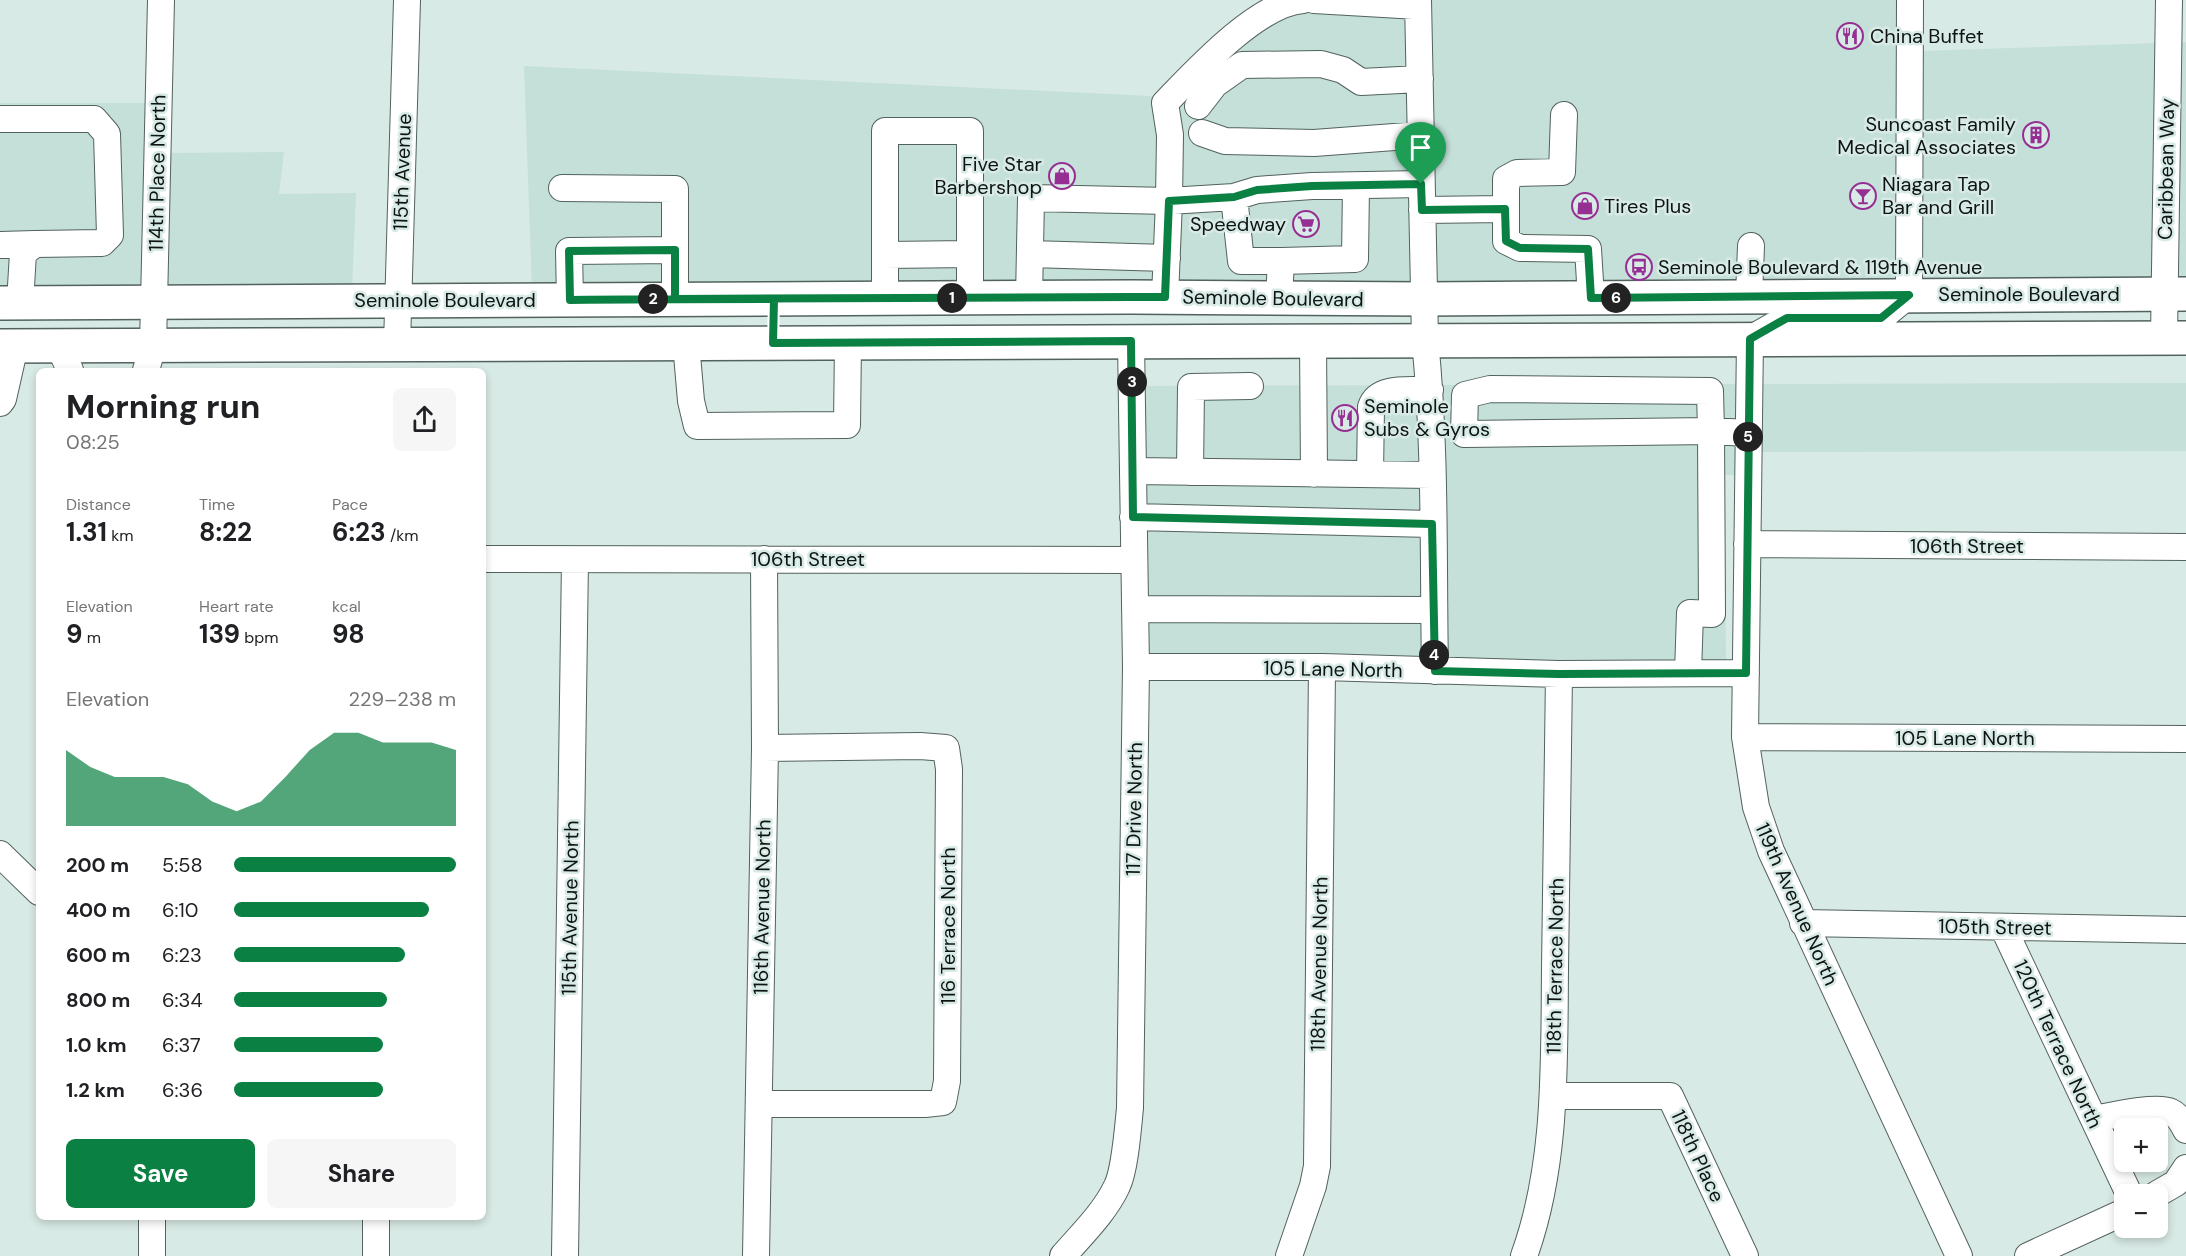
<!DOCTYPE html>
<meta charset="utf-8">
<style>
:root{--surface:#fff;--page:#f6f6f6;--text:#202124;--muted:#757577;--accent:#0b8043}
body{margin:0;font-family:"DM Sans",sans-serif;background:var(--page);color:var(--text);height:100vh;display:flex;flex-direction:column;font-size:22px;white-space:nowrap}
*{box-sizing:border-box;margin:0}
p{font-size:20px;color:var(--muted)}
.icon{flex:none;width:33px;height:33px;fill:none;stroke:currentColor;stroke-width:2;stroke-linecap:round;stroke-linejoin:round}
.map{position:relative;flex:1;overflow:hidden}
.sheet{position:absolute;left:36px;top:368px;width:450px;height:852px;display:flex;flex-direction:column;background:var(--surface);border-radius:9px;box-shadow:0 3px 9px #0003}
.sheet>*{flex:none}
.tools{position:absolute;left:2114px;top:1118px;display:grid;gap:12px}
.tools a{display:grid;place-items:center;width:54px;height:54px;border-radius:9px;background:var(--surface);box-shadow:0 3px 9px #0003;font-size:30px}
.pin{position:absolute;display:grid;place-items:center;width:51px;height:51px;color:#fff;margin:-62px -26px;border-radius:50% 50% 50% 0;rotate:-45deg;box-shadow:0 0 6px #0007}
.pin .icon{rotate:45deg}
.km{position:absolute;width:30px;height:30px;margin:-15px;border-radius:50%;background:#222;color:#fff;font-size:16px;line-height:30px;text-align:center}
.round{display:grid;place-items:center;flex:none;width:63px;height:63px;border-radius:9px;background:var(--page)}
.overview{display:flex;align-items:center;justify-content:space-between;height:102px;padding:0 30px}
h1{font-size:33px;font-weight:700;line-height:45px}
.stats{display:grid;grid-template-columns:repeat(3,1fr);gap:9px;height:102px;padding:6px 30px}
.stats div{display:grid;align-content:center}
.stats b{font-size:26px;font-weight:700}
.stats small{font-size:16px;font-weight:400}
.stats p{font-size:16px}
.chart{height:168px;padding:12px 30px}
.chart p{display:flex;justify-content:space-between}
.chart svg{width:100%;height:108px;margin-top:6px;fill:var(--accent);opacity:.7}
.action{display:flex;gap:12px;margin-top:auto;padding:12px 30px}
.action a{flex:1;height:69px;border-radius:9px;background:var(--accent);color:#fff;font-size:24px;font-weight:700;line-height:69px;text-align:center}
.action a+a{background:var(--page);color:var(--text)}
ul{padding:0 30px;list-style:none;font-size:20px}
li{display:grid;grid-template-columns:96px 72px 1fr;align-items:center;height:45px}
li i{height:15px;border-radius:8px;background:var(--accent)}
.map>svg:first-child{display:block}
.built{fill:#c5dfd9}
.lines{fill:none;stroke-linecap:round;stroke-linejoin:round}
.minor-casing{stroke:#52625e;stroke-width:28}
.major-casing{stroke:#52625e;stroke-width:36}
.minor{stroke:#fff;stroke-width:26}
.major{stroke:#fff;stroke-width:33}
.route-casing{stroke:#fff;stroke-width:12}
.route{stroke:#0b8043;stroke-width:8}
.labels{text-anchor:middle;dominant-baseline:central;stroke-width:5;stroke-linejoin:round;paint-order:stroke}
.poi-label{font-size:20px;fill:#0e1413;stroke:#d8eae5;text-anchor:start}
.street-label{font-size:20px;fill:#0e1413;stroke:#d8eae5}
</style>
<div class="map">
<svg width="2186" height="1256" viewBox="0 0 2186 1256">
<rect width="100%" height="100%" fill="#d8eae5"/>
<!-- built -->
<path class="built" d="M1266,0h142l5,290h-881l-8,-224 647,31z
M1429,0h493v51l235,-8 -4,241 -393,2 2,-49 -21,-1 -3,51 -303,3z
M2186,42v242h-11l4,-241z
M0,103h148l-5,190h-143z
M284,152l-5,42 77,-1 -4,98 -187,2 3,-140z
M2186,383v68l-425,1 -1,-68z
M1738,384l-1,91h-13l2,189 -580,-7 -3,-271z"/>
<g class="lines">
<defs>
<path id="minor" d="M1303,0c-45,3 -107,71 -138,103l5,32 -1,66 65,-4 23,-7 55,-4 109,-2
M1314,0l104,6
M1418,0l7,340c11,110 8,221 10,331
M1910,0l-1,295 -28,23h-94l-37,21 -5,398 11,70 15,44 188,405
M1198,106l17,-22 27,-19 79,-1 22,6 18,12 59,-3
M1564,115l-2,57 -45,1 -11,6v62l14,7 68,1 3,49
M0,119h94l13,15 3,101 -8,8 -67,1 -12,9 -3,50
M1202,133l23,8 89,2 107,-8
M562,188l113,1v110
M1234,197l7,64h40
M1422,210l83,-1
M0,245l35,-1
M1030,254l137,4
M885,255l85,-1
M1749,296l2,-50
M885,298v-167h85v167
M1029,298l2,-100 138,3 -4,96
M1279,298l2,-37 74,-2 1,-73
M570,300l-1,-49 106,-1
M2164,338l5,-338
M1313,341l1,133
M686,343l5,58 6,25 150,-1 1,-82
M397,345l10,-345
M59,346l11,24
M146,370l7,-24 8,-346
M1490,389l220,2 1,40 -247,3 1,-39z
M0,403l3,-4 12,-53
M1133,471l299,4
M1190,472l1,-85 59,-1
M1370,474l1,-67c7,-22 40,-16 59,-17
M1133,517l299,7
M1747,544l439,3
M483,559l651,1
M1135,609l299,1
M1136,667h186l237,7 187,-1
M1688,673l2,-60 22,1 -1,-183 37,2
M1745,737l441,2
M0,854l39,38
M1803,923l383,7
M2003,927l126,267
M1553,1096h117l75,160
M760,1104h165l18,-2 4,-21 2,-312 -3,-21 -26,-2 -155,2
M2094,1119c16,-3 63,-14 77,-7 7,3 12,12 15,18
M2157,1194l19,-11 10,-15
M152,1256v-40
M376,1256v-40
M565,1256l10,-696
M756,1256l9,-508 -1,-189
M1063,1256c19,-22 42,-44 54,-70 8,-16 11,-59 13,-78l6,-441 -5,-326
M1289,1256l24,-70 4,-20 5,-499
M1524,1256c33,-91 30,-191 31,-287 1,-99 3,-197 4,-295
M2028,1256l96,-44"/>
<path id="major" d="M0,303l1131,-6 293,2 762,-5
M0,346l2186,-8"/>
</defs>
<!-- minor casing -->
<use href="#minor" class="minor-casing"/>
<!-- major casing -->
<use href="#major" class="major-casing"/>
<!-- minor -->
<use href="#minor" class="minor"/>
<!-- major -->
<use href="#major" class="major"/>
</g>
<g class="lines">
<defs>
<path id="route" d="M1421,184l-109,2 -55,4 -23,7 -65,4 -4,96h-34c-152,1 -304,1 -456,2v-49l-106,1 1,49c68,-1 136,-1 204,-1l-1,44 358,-2 2,176 299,7 3,147 124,3 187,-1 4,-334 37,-21h94l28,-23 -318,3 -3,-49 -68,-1 -14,-7 -1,-32 -83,1 -1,-26"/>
</defs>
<!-- route casing -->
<use href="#route" class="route-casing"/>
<!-- route -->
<use href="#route" class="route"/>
</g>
<!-- icons -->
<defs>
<symbol id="restaurant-ring" viewBox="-11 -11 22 22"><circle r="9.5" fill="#d8eae5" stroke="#962f93" stroke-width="1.5"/><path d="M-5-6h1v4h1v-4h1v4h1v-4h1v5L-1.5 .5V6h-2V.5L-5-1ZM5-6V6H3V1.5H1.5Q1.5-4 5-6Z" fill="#962f93"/></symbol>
<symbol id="building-ring" viewBox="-11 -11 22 22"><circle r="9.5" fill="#d8eae5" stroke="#962f93" stroke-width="1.5"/><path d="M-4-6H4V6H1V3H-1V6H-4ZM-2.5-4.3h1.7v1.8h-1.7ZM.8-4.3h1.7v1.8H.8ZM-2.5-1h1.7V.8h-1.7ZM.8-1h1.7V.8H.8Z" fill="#962f93"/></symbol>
<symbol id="shop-ring" viewBox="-11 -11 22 22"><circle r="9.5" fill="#d8eae5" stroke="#962f93" stroke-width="1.5"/><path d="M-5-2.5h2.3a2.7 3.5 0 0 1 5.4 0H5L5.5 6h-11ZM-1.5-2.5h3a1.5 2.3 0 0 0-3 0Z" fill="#962f93"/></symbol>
<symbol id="bar-ring" viewBox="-11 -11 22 22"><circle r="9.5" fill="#d8eae5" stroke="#962f93" stroke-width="1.5"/><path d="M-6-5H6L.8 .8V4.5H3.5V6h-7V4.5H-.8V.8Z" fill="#962f93"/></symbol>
<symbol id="supermarket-ring" viewBox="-11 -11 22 22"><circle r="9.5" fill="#d8eae5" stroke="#962f93" stroke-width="1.5"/><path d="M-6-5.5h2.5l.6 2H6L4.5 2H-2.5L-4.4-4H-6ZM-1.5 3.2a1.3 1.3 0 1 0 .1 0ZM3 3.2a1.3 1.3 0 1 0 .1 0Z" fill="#962f93"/></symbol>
<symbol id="bus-ring" viewBox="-11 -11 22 22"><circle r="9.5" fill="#d8eae5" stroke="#962f93" stroke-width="1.5"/><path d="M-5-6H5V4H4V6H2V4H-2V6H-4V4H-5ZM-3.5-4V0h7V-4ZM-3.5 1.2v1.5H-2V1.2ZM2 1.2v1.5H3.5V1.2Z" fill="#962f93"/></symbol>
</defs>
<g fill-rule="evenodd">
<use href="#restaurant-ring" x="1835" y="21" width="30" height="30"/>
<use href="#building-ring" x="2021" y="120" width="30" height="30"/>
<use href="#shop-ring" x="1047" y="161" width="30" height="30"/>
<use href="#bar-ring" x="1848" y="181" width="30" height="30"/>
<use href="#shop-ring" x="1570" y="191" width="30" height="30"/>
<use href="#supermarket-ring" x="1291" y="209" width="30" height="30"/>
<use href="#bus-ring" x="1624" y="252" width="30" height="30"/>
<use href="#restaurant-ring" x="1330" y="403" width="30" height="30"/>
</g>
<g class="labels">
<!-- poi labels -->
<g class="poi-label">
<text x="1870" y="36">China Buffet</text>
<text x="2016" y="124" text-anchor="end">Suncoast Family<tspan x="2016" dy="23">Medical Associates</tspan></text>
<text x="1042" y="164" text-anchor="end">Five Star<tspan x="1042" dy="23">Barbershop</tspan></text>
<text x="1882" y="184">Niagara Tap<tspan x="1882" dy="23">Bar and Grill</tspan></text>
<text x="1604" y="206">Tires Plus</text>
<text x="1286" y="224" text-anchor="end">Speedway</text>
<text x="1658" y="267">Seminole Boulevard &amp; 119th Avenue</text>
<text x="1364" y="406">Seminole<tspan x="1364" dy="23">Subs &amp; Gyros</tspan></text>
</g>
<!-- street labels -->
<g class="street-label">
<text transform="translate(2166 169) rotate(-89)">Caribbean Way</text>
<text transform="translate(402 172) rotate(-88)">115th Avenue</text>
<text transform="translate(157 173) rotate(-89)">114th Place North</text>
<text x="2029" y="294">Seminole Boulevard</text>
<text transform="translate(1273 298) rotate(1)">Seminole Boulevard</text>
<text x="445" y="300">Seminole Boulevard</text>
<text x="1967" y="546">106th Street</text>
<text x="808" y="559">106th Street</text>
<text transform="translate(1333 669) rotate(1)">105 Lane North</text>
<text x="1965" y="738">105 Lane North</text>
<text transform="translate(1134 809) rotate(-89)">117 Drive North</text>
<text transform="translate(1797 904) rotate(66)">119th Avenue North</text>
<text transform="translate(762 907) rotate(-89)">116th Avenue North</text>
<text transform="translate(570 908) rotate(-89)">115th Avenue North</text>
<text transform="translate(948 926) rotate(-90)">116 Terrace North</text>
<text transform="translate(1995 927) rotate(1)">105th Street</text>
<text transform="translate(1319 964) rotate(-89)">118th Avenue North</text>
<text transform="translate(1555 966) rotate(-89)">118th Terrace North</text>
<text transform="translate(2058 1044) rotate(65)">120th Terrace North</text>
<text transform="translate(1698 1156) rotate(65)">118th Place</text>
</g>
</g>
</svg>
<div class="tools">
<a>+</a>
<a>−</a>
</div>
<div class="pin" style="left:1421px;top:184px;background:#1e9e55"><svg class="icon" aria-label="arrive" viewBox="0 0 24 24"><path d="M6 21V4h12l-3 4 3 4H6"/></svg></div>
<b class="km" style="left:952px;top:298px">1</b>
<b class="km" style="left:653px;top:299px">2</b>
<b class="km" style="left:1132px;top:382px">3</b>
<b class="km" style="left:1434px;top:655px">4</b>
<b class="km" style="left:1748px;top:437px">5</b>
<b class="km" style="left:1616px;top:298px">6</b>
<section class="sheet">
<div class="overview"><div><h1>Morning run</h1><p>08:25</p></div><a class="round"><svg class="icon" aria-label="share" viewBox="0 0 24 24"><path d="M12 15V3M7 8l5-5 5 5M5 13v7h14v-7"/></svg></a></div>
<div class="stats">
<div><p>Distance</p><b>1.31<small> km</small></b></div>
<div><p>Time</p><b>8:22</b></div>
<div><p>Pace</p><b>6:23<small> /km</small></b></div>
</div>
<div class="stats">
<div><p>Elevation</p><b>9<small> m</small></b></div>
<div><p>Heart rate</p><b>139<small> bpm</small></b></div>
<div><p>kcal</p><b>98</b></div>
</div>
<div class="chart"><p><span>Elevation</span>229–238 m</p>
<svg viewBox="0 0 160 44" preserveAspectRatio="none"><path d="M0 44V13L10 20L20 24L30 24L40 24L50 27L60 34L70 38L80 34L90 24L100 13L110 6L120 6L130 10L140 10L150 10L160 13V44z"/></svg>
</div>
<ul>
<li><b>200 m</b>5:58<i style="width:100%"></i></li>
<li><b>400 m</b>6:10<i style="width:88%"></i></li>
<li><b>600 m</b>6:23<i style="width:77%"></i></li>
<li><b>800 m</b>6:34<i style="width:69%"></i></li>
<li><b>1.0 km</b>6:37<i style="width:67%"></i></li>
<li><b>1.2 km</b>6:36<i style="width:67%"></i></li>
</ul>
<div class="action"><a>Save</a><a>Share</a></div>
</section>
</div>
